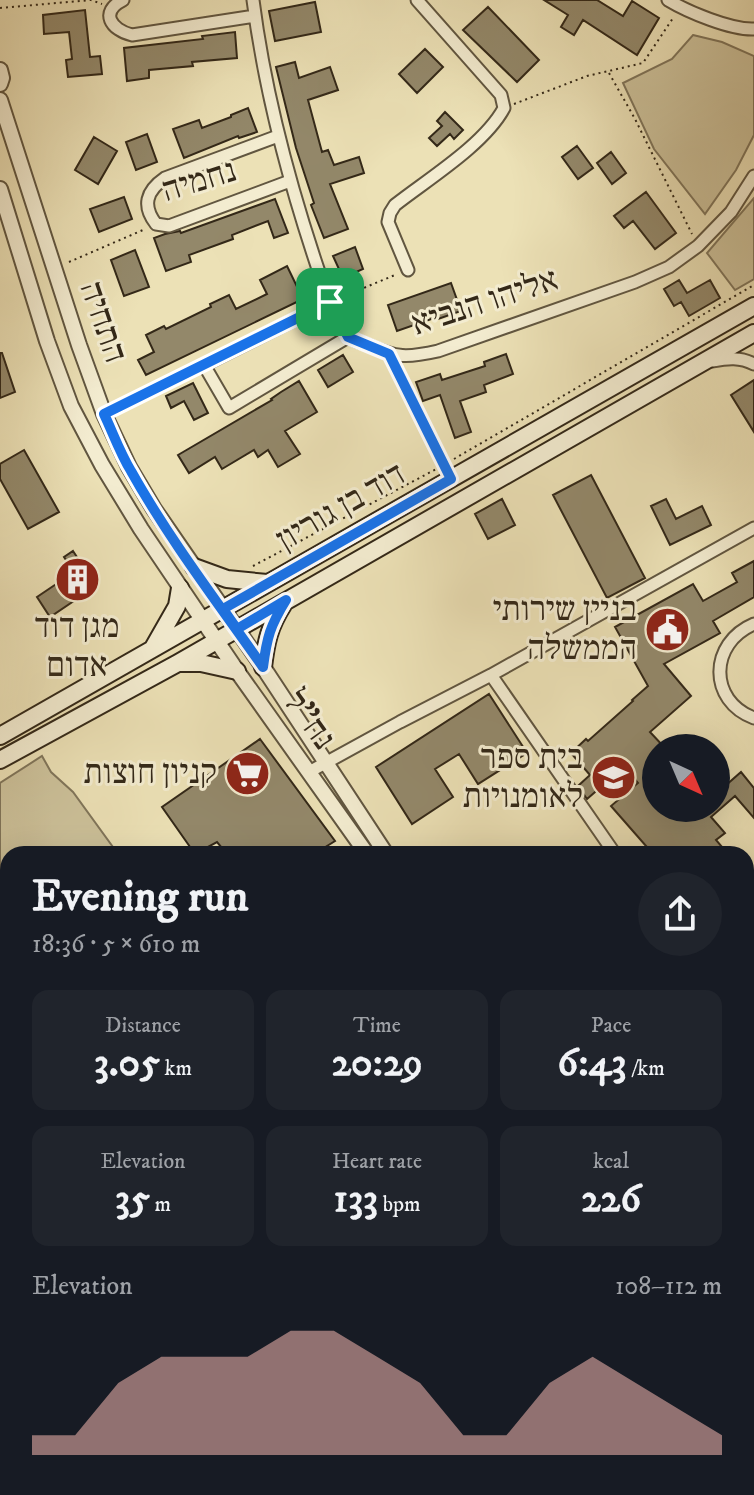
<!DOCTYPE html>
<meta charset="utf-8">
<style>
:root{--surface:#171b24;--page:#20242c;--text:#f1f3f6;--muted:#9ea1a6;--accent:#c59692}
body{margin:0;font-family:"IM FELL DW Pica","Frank Ruhl Libre",serif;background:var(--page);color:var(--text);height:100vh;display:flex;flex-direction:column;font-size:30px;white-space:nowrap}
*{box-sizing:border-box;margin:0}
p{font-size:26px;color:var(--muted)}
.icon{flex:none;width:44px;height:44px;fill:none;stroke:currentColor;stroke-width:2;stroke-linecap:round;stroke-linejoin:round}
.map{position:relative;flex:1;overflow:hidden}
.side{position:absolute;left:0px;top:846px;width:754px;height:650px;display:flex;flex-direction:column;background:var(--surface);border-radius:24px 24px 0 0;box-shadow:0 8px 32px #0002}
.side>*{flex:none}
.needle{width:52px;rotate:136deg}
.fabs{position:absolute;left:642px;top:734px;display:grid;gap:16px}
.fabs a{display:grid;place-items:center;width:88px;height:88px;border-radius:50%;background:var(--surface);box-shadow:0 8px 32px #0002;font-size:40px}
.pin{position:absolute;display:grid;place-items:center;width:68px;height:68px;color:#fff;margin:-34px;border-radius:16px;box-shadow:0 4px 12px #0006}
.round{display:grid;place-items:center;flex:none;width:84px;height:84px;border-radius:42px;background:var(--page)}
.overview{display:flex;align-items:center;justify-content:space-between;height:136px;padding:0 32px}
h1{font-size:44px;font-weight:700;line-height:60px}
.metrics{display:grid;grid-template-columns:repeat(3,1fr);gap:12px;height:136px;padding:8px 32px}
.metrics div{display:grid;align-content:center;border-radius:16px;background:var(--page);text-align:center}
.metrics b{font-size:40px;font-weight:700}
.metrics small{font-size:22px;font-weight:400}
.metrics p{font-size:22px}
.chart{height:224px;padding:16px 32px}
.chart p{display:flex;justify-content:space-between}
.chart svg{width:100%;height:144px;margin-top:8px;fill:var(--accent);opacity:.7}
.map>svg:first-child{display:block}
.green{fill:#cdc29b;stroke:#80755a;stroke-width:2}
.building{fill:#93886a;stroke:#332818;stroke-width:2}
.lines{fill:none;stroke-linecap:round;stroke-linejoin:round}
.service-casing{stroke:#615640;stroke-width:9}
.minor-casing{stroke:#615640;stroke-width:15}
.tertiary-casing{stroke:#615640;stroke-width:18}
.secondary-casing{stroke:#332818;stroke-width:20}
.path{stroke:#332818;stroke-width:2;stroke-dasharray:2 4;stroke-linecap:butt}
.service{stroke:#f3ecd0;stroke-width:5}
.minor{stroke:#f3ecd0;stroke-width:11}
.tertiary{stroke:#f3ecd0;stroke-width:14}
.secondary{stroke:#f3ecd0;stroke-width:16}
.route-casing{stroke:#fff;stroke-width:16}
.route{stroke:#1a73e8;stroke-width:10}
.labels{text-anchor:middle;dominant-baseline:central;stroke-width:6;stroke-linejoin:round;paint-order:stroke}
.street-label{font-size:34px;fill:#332818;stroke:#f3ecd0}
.poi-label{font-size:34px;fill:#332818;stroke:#f3ecd0;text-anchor:end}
</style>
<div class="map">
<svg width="754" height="1495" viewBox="0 0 754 1495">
<rect width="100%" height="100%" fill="#ece1b6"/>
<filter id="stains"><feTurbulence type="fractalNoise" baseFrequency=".0025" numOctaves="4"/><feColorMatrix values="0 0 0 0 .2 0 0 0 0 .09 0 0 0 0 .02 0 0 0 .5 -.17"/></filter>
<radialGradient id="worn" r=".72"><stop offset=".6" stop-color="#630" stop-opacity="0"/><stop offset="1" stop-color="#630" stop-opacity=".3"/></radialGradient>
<!-- green -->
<path class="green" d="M693,35l29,7 32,14v79l-18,35 -31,44 -51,-65 -31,-66 49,-24z
M754,198v81l-19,11 -28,-37z
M42,756l9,16 22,20 45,62h-110v634h410l-4,7h-414v-712z"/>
<!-- building -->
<path class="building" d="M544,0h53l26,16 9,-15 27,17 -22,37 -54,-35 -9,15 -13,-8 7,-12z
M315,2l6,30 -46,9 -6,-30z
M488,7l51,53 -22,22 -54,-52z
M85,10l5,47 10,-1 2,18 -34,3 -2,-17 6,-1 -3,-27 -25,2 -1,-19z
M235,32l2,26 -45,4 1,4 -44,4v8l-22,3 -3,-33 79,-9 -1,-3z
M425,49l18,18 -26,26 -18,-19z
M295,62l4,16 31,-11 8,23 -30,10 14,52 6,-2 6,15 25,-8 5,16 -34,11 18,45 -24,9 -13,-33 3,-2 -18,-55 -20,-81z
M248,108l9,24 -18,6 -1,-2 -54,22 -11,-29 26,-9 3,8 29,-11v-2z
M445,112l18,18 -9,9 -4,-5 -13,12 -8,-8 13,-12 -5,-5z
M147,134l10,28 -21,8 -10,-28z
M94,137l23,14 -19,33 -23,-14z
M577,146l16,22 -15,11 -16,-22z
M611,152l15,21 -14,11 -15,-21z
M646,192l30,41 -21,16 -22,-28 -9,7 -10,-12z
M124,197l8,22 -33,13 -9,-23z
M275,199l13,34 -14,5 -6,-17 -36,14 1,4 -44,16 2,7 -25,9 -12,-33 11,-4 15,-3 1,2z
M355,247l8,22 -20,9 -10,-22z
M135,250l14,37 -25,9 -13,-36z
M287,266l16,33 -157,76 -8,-15 16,-8 -8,-17 18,-9 2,3 45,-22 -1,-3 19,-9 7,14 31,-15 -7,-14z
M679,280l8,13 23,-13 10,18 -31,18 -8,-14 -7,4 -10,-17z
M451,283l10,28 -23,8 -1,-2 -40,14 -9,-26z
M0,353h2l13,39 -15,6z
M506,354l7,20 -29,11 2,7 -26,9 11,31 -16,6 -15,-43 -17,6 -7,-19 24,-8 2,6 43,-14 -1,-4z
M343,355l10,17 -25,15 -10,-17z
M754,380v52l-23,-37z
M299,381l18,31 -32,19 15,23 -22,13 -10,-17 -10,7 -4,-7 -32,19 -7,-12 -26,16 -11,-18 94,-55 -1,-1 10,-7z
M193,383l15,30 -14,7 -10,-19 -13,7 -5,-12z
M24,450l35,62 -31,17 -28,-50v-15z
M591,475l54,103 -38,20 -54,-103z
M502,499l13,26 -27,14 -13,-25z
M666,499l10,20 26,-13 9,19 -41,20 -19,-39z
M73,551l23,35 -46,31 -13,-20 37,-25 -10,-15z
M754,561v36l-41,24 7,12 -56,31 27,32 -41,36 15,16h-9v60h60v-14l25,-22 13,16v30l-19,-22 -24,21 14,16 -9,7 12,14h-75l-42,-48 27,-23 -14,-16 -37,32 -9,-13 12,-11 -19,-22 15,-14 2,2 45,-40 -1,-1 16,-14 -33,-59 78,-43 10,17 34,-19 -5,-9z
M489,694l38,59 -49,31 -19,-30 -24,15 18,28 -41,27 -36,-57z
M260,739l75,102 -21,13h-87l-10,-12 -22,12 -33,-47z"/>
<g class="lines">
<defs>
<path id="service" d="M746,973l8,-2
M479,1488l3,7
M559,1488l6,7
M668,1488l6,7"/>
<path id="minor" d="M123,0c-24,12 -12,30 9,35l123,-19
M253,0c12,94 36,183 66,272 6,16 19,57 32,66 5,3 11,5 17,7 29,13 39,13 70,6l197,-69 34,-15 29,-21 33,-34 23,-36
M668,0c20,12 63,30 86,29
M278,136l-113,42c-19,13 -23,28 -9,46l13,2 121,-45
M408,270l-20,-48 2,-9 5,-8c33,-26 89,-60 109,-97l-3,-13 -84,-95
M330,302l-126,63 25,43 119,-71
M713,361c15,-3 27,-4 41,3
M754,624c-45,19 -46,77 0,94
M491,675l124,179
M309,772l91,-50 91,-47 263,-147
M746,1045l8,11"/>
<path id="tertiary" d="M0,70l2,8 -2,6
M0,100l79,245 25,69 25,53 25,42 109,158 123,187
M0,189l47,152 24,65 31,59 39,64 96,142 130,183
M746,1374l8,11
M746,1420l8,-14
M746,1465l8,-6
M648,1495l10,-7"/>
<path id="secondary" d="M194,567l33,12 40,4
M153,648l24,-42 3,-18
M179,663h22l36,8
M263,667c3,-25 6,-40 20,-62
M0,736l754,-430
M0,760l178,-97 576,-330"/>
</defs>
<!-- service casing -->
<use href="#service" class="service-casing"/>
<!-- minor casing -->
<use href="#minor" class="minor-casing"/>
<!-- tertiary casing -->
<use href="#tertiary" class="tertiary-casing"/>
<!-- secondary casing -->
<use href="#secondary" class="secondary-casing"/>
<!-- path -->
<path class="path" d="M0,8l91,-8 11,4
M609,73l26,46 57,115
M514,104l73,-28 56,-13 30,-45
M69,262l74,-32
M342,297l53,-22
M395,366l49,98
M116,408l77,-38
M454,459l300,-174
M253,566l189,-100"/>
<!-- service -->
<use href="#service" class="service"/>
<!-- minor -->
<use href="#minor" class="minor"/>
<!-- tertiary -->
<use href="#tertiary" class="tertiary"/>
<!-- secondary -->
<use href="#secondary" class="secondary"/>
</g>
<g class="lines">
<defs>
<path id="route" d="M330,302l-226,112c9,19 16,39 27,57 38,68 87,132 132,196 4,-30 7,-41 23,-67l-49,29 -14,-20 228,-130 -62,-125 -41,-17 -18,-35"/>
</defs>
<!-- route casing -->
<use href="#route" class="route-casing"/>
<!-- route -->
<use href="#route" class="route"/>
</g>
<!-- icons -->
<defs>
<symbol id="building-disc" viewBox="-11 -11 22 22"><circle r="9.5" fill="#8f2418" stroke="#f3ecd0"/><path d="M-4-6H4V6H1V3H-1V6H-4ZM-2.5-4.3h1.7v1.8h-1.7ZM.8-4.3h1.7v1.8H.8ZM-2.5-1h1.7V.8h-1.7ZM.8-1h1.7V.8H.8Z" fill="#fff"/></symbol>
<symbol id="civic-disc" viewBox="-11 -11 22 22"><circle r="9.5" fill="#8f2418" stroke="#f3ecd0"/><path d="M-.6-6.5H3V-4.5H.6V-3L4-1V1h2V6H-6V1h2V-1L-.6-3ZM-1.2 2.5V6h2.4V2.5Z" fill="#fff"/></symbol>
<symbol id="supermarket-disc" viewBox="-11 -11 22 22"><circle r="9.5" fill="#8f2418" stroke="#f3ecd0"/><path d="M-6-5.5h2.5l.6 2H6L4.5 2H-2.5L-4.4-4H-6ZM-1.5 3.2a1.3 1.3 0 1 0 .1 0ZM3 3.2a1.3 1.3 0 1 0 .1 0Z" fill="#fff"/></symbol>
<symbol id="school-disc" viewBox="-11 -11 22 22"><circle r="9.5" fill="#8f2418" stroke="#f3ecd0"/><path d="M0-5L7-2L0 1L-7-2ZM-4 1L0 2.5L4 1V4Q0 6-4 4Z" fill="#fff"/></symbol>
</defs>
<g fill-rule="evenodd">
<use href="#building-disc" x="52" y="554" width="51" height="51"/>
<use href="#civic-disc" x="642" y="604" width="51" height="51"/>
<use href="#supermarket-disc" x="222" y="748" width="51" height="51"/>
<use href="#school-disc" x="588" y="752" width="51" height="51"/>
</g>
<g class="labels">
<!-- street labels -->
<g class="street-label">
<text transform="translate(199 181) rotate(-17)">נחמיה</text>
<text transform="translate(485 302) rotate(-18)">אליהו הנביא</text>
<text transform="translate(103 322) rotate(71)">התחיה</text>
<text transform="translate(341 507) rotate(-30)">דוד בן גוריון</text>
<text transform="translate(309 720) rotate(54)">נח"ל</text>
</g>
<!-- poi labels -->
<g class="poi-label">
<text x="637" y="610">בניין שירותי<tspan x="637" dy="39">הממשלה</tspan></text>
<text x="77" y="627" text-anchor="middle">מגן דוד<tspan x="77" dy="39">אדום</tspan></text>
<text x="583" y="758">בית ספר<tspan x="583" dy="39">לאומנויות</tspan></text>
<text x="217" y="773">קניון חוצות</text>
</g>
</g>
<rect width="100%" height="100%" filter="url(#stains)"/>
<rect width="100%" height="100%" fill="url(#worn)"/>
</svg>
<div class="fabs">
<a><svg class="needle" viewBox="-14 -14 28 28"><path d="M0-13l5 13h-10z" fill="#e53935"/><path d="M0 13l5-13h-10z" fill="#9ea1a6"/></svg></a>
</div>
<div class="pin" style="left:330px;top:302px;background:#1e9e55"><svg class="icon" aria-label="arrive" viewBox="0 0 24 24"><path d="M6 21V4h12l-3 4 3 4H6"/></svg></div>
<section class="side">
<div class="overview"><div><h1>Evening run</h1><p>18:36 · 5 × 610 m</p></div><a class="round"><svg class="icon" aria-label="share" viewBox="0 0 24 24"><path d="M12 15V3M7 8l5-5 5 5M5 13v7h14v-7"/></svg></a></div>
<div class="metrics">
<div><p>Distance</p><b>3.05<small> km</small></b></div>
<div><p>Time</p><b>20:29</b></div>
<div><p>Pace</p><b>6:43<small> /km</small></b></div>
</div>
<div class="metrics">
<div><p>Elevation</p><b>35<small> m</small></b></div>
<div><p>Heart rate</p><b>133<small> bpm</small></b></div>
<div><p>kcal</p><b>226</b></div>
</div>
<div class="chart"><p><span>Elevation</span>108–112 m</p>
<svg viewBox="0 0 160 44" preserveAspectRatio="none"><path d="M0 44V38L10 38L20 22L30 14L40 14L50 14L60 6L70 6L80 14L90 22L100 38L110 38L120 22L130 14L140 22L150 30L160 38V44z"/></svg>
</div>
</section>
</div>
